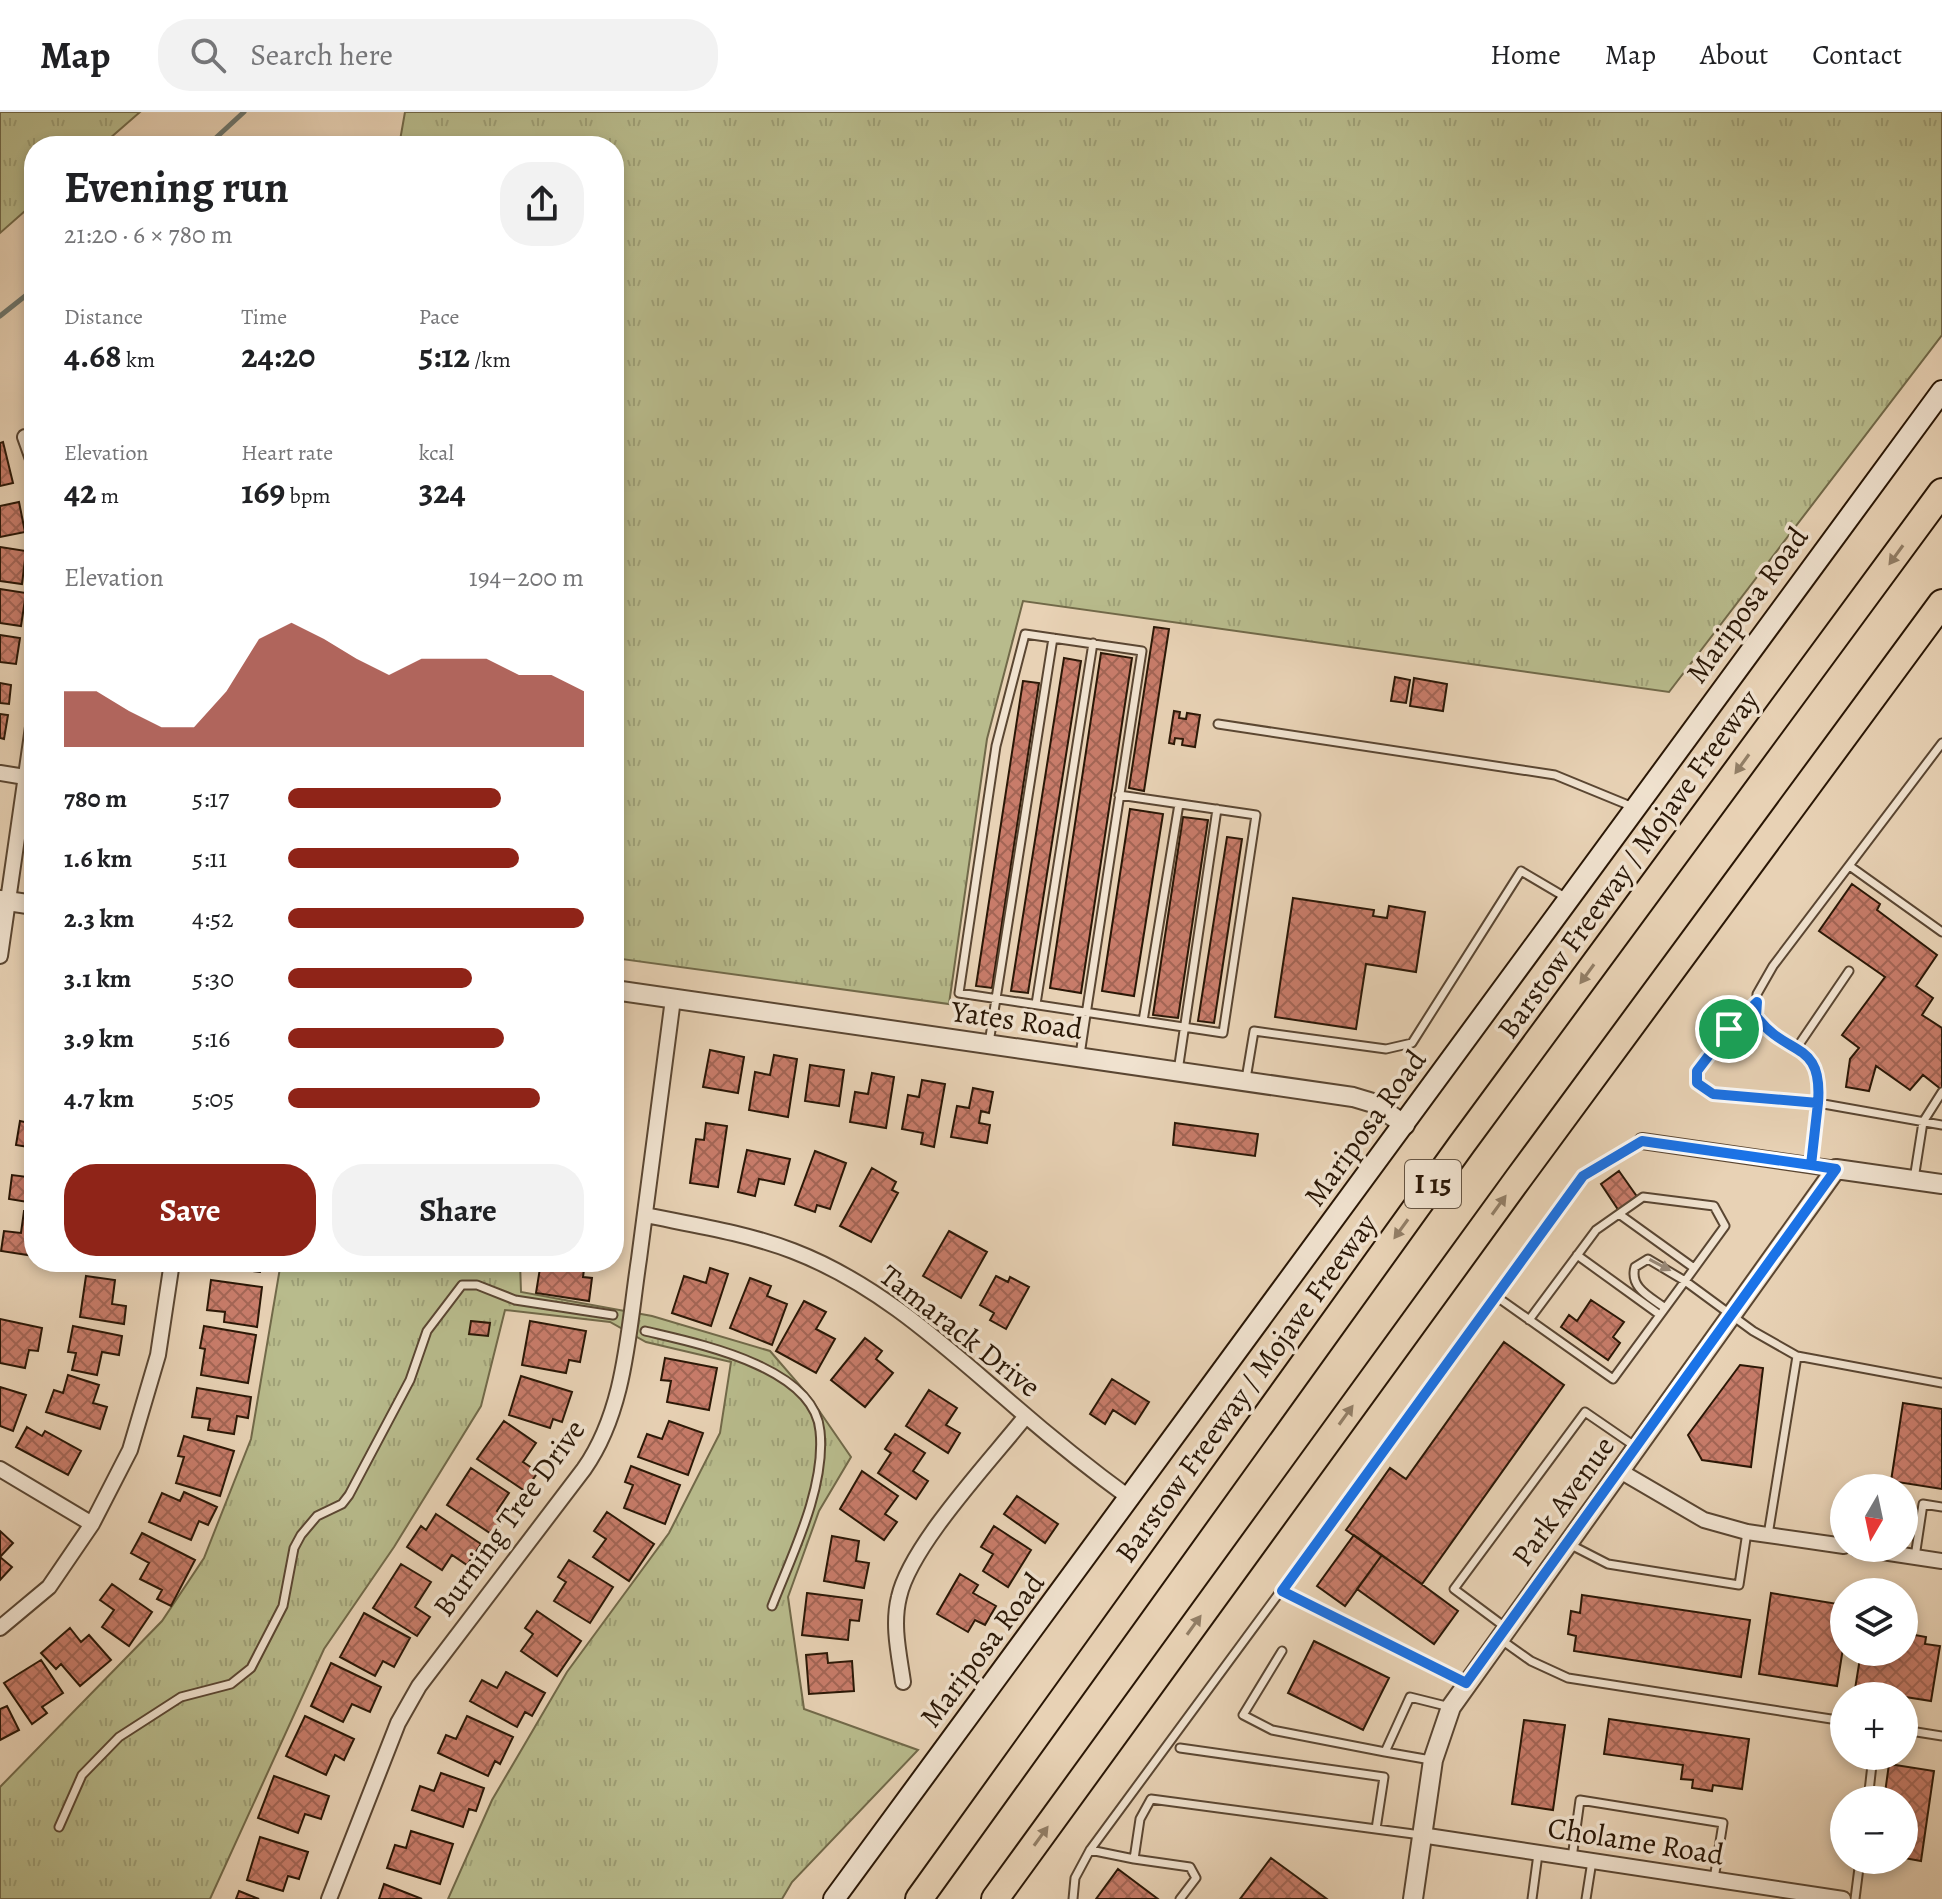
<!DOCTYPE html>
<meta charset="utf-8">
<style>
:root{--surface:#fff;--page:#f2f2f2;--text:#202124;--muted:#757577;--line:#e0e0e0;--accent:#8f2418}
body{margin:0;font-family:Alegreya,serif;background:var(--page);color:var(--text);height:100vh;display:flex;flex-direction:column;font-size:30px;white-space:nowrap}
*{box-sizing:border-box;margin:0}
p{font-size:26px;color:var(--muted)}
.icon{flex:none;width:44px;height:44px;fill:none;stroke:currentColor;stroke-width:2;stroke-linecap:round;stroke-linejoin:round}
.map{position:relative;flex:1;overflow:hidden}
.sheet{position:absolute;left:24px;top:24px;width:600px;height:1136px;display:flex;flex-direction:column;background:var(--surface);border-radius:32px;box-shadow:0 4px 12px #0003}
.sheet>*{flex:none}
.needle{width:52px;rotate:189deg}
.fabs{position:absolute;left:1830px;top:1362px;display:grid;gap:16px}
.fabs a{display:grid;place-items:center;width:88px;height:88px;border-radius:50%;background:var(--surface);box-shadow:0 4px 12px #0003;font-size:40px}
.pin{position:absolute;display:grid;place-items:center;width:68px;height:68px;color:#fff;margin:-34px;border:4px solid #fff;border-radius:50%;box-shadow:0 2px 8px #0007}
.round{display:grid;place-items:center;flex:none;width:84px;height:84px;border-radius:32px;background:var(--page)}
.overview{display:flex;align-items:center;justify-content:space-between;height:136px;padding:0 40px}
h1{font-size:44px;font-weight:700;line-height:60px}
.stats{display:grid;grid-template-columns:repeat(3,1fr);gap:12px;height:136px;padding:8px 40px}
.stats div{display:grid;align-content:center}
.stats b{font-size:34px;font-weight:700}
.stats small{font-size:22px;font-weight:400}
.stats p{font-size:22px}
.chart{height:224px;padding:16px 40px}
.chart p{display:flex;justify-content:space-between}
.chart svg{width:100%;height:144px;margin-top:8px;fill:var(--accent);opacity:.7}
.action{display:flex;gap:16px;margin-top:auto;padding:16px 40px}
.action a{flex:1;height:92px;border-radius:32px;background:var(--accent);color:#fff;font-size:32px;font-weight:700;line-height:92px;text-align:center}
.action a+a{background:var(--page);color:var(--text)}
ul{padding:0 40px;list-style:none;font-size:26px}
li{display:grid;grid-template-columns:128px 96px 1fr;align-items:center;height:60px}
li i{height:20px;border-radius:10px;background:var(--accent)}
header{display:flex;align-items:center;gap:48px;box-sizing:border-box;height:112px;padding:0 40px;background:var(--surface);border-bottom:2px solid var(--line)}
header strong{font-size:38px}
nav{display:flex;gap:44px;margin-inline-start:auto;font-size:28px}
.search{width:560px;height:72px;background:var(--page);display:flex;align-items:center;gap:20px;box-sizing:border-box;padding:0 28px;border-radius:32px;color:var(--muted);font-size:30px}
.map>svg:first-child{display:block}
.grass{fill:url(#grass-tufts);stroke:#716949;stroke-width:2}
.lines{fill:none;stroke-linecap:round;stroke-linejoin:round}
.stream{stroke:#6c766e;stroke-width:5}
.building{fill:url(#building-cross-hatch);stroke:#2a1706;stroke-width:2}
.service-casing{stroke:#5a4632;stroke-width:11}
.minor-casing{stroke:#5a4632;stroke-width:18}
.tertiary-casing{stroke:#5a4632;stroke-width:22}
.secondary-casing{stroke:#2a1706;stroke-width:24}
.motorway-casing{stroke:#2a1706;stroke-width:30}
.service{stroke:#f0e2cf;stroke-width:7}
.minor{stroke:#f0e2cf;stroke-width:14}
.tertiary{stroke:#f0e2cf;stroke-width:18}
.secondary{stroke:#f0e2cf;stroke-width:20}
.motorway{stroke:#e8d2b5;stroke-width:26}
.oneway{fill:#927e66}
.oneway2{fill:#978775}
.route-casing{stroke:#fff;stroke-width:16}
.route{stroke:#1a73e8;stroke-width:10}
.labels{text-anchor:middle;dominant-baseline:central;stroke-width:7;stroke-linejoin:round;paint-order:stroke}
.shield{fill:#f0e2cf;stroke:#655442;stroke-width:2}
.shield-label{font-size:28px;font-weight:bold;fill:#2a1706}
.street-label{font-size:30px;fill:#2a1706;stroke:#f0e2cf}
</style>
<header>
<strong>Map</strong>
<div class="search"><svg class="icon" aria-label="search" viewBox="0 0 24 24"><circle cx="10" cy="10" r="6"/><path d="M15 15l6 6"/></svg>Search here</div>
<nav><a>Home</a><a>Map</a><a>About</a><a>Contact</a></nav>
</header>
<div class="map">
<svg width="1942" height="1787" viewBox="0 0 1942 1787">
<defs>
<pattern id="grass-tufts" width="24" height="20" patternUnits="userSpaceOnUse" patternTransform="scale(2)"><rect width="24" height="20" fill="#b8bb8c"/><path d="M3 7l-1-3M5 7V3M7 7l1-3M15 17l-1-3M17 17v-4M19 17l1-3" fill="none" stroke="#9ea077"/></pattern>
<pattern id="building-cross-hatch" width="8" height="8" patternUnits="userSpaceOnUse" patternTransform="scale(2)"><rect width="8" height="8" fill="#c87c6a"/><path d="M0 0l8 8M0 8l8-8" fill="none" stroke="#a36555"/></pattern>
</defs>
<rect width="100%" height="100%" fill="#e8d2b5"/>
<filter id="stains"><feTurbulence type="fractalNoise" baseFrequency=".0025" numOctaves="4"/><feColorMatrix values="0 0 0 0 .2 0 0 0 0 .09 0 0 0 0 .02 0 0 0 .5 -.17"/></filter>
<radialGradient id="worn" r=".72"><stop offset=".6" stop-color="#630" stop-opacity="0"/><stop offset="1" stop-color="#630" stop-opacity=".3"/></radialGradient>
<!-- grass -->
<path class="grass" d="M0,0h140l-39,34h-67v57l-34,30z
M405,0h1537v223l-273,357 -646,-91 -36,138 -38,265 -335,-46v-812h-215z
M281,1150h239l1,30 131,24 118,35 39,45 42,61 -32,54 -31,86 16,112 114,41 -126,132 -10,17h-334l44,-99 75,-128 102,-139 51,-100 11,-71 -85,-20 -36,-20 -105,-12 -24,96 -87,141 -70,102 -114,250h-210v-112l162,-166 42,-63 47,-119z"/>
<g class="lines">
<!-- stream -->
<path class="stream" d="M207,34l37,-34
M0,204l34,-27"/>
</g>
<!-- building -->
<path class="building" d="M336,26l49,7v1h-50z
M3,330l10,41 -13,3v-43z
M19,390l6,30 -25,5v-31z
M0,435l26,4 -4,33 -22,-3z
M0,477l26,4 -5,33 -21,-3z
M1154,515l15,2 -25,162 -15,-3z
M0,523l20,3 -4,26 -16,-2z
M1101,541l31,5 -51,335 -31,-5z
M1064,546l17,3 -53,332 -17,-2z
M1395,565l15,3 -4,23 -15,-2z
M1414,566l33,6 -4,27 -33,-5z
M1023,569l16,2 -47,305 -16,-2z
M0,571l11,2 -2,19 -9,-1z
M1174,599l6,1 -1,6 7,1 1,-6 13,2 -5,32 -13,-2 1,-6 -8,-1 -1,6 -5,-1z
M0,602l8,1 -4,24 -4,-1z
M1130,697l33,5 -29,182 -32,-5z
M1183,705l25,3 -30,198 -25,-3z
M1227,725l15,2 -28,184 -16,-2z
M1852,772l28,20 -3,6 60,45 -21,31 17,12 -11,17 20,13v62l-19,-15 -13,15 -34,-24 -7,25 -23,-4 4,-28 9,-11 -17,-13 43,-58 -66,-46z
M1293,786l81,12 -1,6 14,2 2,-12 36,6 -9,60 -50,-8 -10,65 -81,-12z
M710,938l34,7 -6,36 -35,-6z
M774,943l23,4 -9,58 -39,-7 6,-38 15,3z
M810,953l34,5 -5,36 -34,-5z
M872,961l22,4 -8,51 -36,-6 5,-30 13,2z
M922,968l23,4 -11,63 -13,-3 2,-11 -21,-4 6,-34 11,2z
M973,976l20,4 -4,21 -8,-2 -2,12 11,2 -3,18 -36,-6 6,-31 12,2z
M20,1009l14,3v24l-18,-3z
M706,1011l21,3 -9,61 -28,-4 6,-44 8,1z
M1175,1011l83,11 -3,22 -82,-11z
M747,1038l43,9 -6,25 -25,-5 -4,17 -17,-4z
M815,1039l31,12 -16,46 -13,-4 -2,7 -20,-7z
M30,1046l4,1v44l-25,-4 3,-24 15,2z
M872,1056l24,14 -4,8 6,3 -27,49 -31,-16z
M1619,1059l19,27 -19,13 -18,-27z
M24,1099l10,1v44l-33,-5 3,-20 17,2z
M949,1119l38,21 -26,46 -38,-22z
M89,1150h27l-1,6z
M215,1150h47l-2,10 -45,-6z
M541,1150h44l-2,15 9,1 -3,23 -53,-8z
M710,1156l18,6 -17,52 -39,-13 12,-37 22,7z
M86,1164l29,4 -3,24 14,2 -2,18 -44,-7z
M996,1164l12,6 2,-5 19,10 -23,42 -16,-9 4,-7 -14,-8z
M750,1166l21,8 -4,10 20,8 -15,41 -42,-17z
M211,1168l51,7 -5,40 -33,-5 1,-10 -18,-2z
M1591,1188l33,22 -11,15 7,6 -12,17 -47,-33 8,-12 8,6z
M804,1189l22,11 -10,17 19,10 -19,34 -40,-22z
M0,1207l42,9 -4,23 -9,-1 -4,18 -25,-5z
M471,1209l19,2 -2,13 -19,-2z
M530,1209l56,10 -6,31 -11,-2 -3,13 -44,-8z
M73,1214l49,10 -3,19 -17,-3 -5,23 -25,-5 4,-17 -8,-1z
M204,1214l52,9 -8,48 -47,-8 4,-26 -5,-1z
M865,1226l17,13 -6,8 17,14 -28,34 -34,-27z
M1504,1230l60,43 -142,199 -76,-54 44,-62 16,11z
M665,1246l52,10 -8,42 -42,-8 4,-21 -10,-1z
M1740,1253l23,3 -12,99 -49,-7 -14,-25z
M68,1263l31,10 -6,18 14,4 -7,22 -54,-17 8,-22 9,3z
M521,1264l51,16 -10,30 -9,-3 -3,9 -41,-13z
M1112,1267l37,23 -14,22 -22,-14 -8,14 -15,-10z
M0,1275l26,8 -13,36 -13,-5z
M197,1276l54,9 -3,21 -11,-2 -3,18 -26,-4 2,-11 -18,-2z
M929,1278l28,18 -11,17 14,8 -12,20 -42,-27z
M1903,1291l39,6v80l-51,-8z
M504,1309l32,22 -13,19 15,10 -13,19 -48,-32z
M669,1309l34,12 -15,42 -50,-18 9,-23 15,5z
M27,1315l15,9 3,-5 36,20 -13,24 -52,-28z
M895,1322l30,19 -12,18 15,10 -12,18 -38,-26 13,-20 -6,-4z
M184,1324l50,15 -14,45 -44,-13 8,-26 -6,-1z
M631,1354l49,19 -15,39 -41,-16 9,-23 -8,-3z
M471,1356l38,25 -12,18 8,5 -12,19 -46,-30z
M862,1359l36,25 -13,18 12,8 -13,18 -44,-31z
M184,1380l33,15 -9,18 -9,-4 -8,19 -42,-18 13,-29 18,8z
M1017,1384l41,28 -13,19 -41,-29z
M607,1400l47,32 -25,37 -36,-24 13,-18 -12,-8z
M436,1402l45,30 -14,21 -15,-10 -10,15 -35,-23 14,-21 5,4z
M994,1414l37,24 -23,37 -25,-16 10,-17 -12,-7z
M0,1419l13,12 -13,14 12,10 -12,13z
M142,1421l53,27 -24,46 -14,-7 5,-9 -22,-11 9,-16 -18,-10z
M1354,1423l28,20 -37,51 -28,-20z
M832,1424l27,5 -3,20 13,2 -5,25 -40,-7z
M1382,1443l76,56 -24,33 -77,-55z
M569,1448l44,27 -23,36 -36,-22 12,-19 -8,-5z
M401,1452l30,18 -16,25 15,10 -13,19 -44,-28z
M960,1462l18,11 -5,8 23,13 -11,19 -10,-5 -7,12 -31,-18z
M112,1472l40,28 -23,34 -27,-19 12,-17 -14,-10z
M807,1481l55,7 -3,21 -9,-1 -2,20 -46,-5z
M1771,1481l73,12v37l-7,44 -78,-12z
M1582,1483l168,25 -9,57 -167,-26 2,-15 -8,-2 3,-23 9,2z
M537,1499l44,30 -24,35 -36,-25 12,-17 -8,-6z
M364,1501l46,25 -16,29 -11,-6 -8,15 -35,-19z
M70,1516l11,14 8,-7 22,25 -31,26 -19,-22 -5,5 -15,-16z
M1904,1521l22,4 -1,7 15,2 -9,55 -76,-12 6,-37h43z
M1314,1529l75,37 -26,52 -75,-37z
M827,1541l1,10 24,-2 2,30 -45,3 -3,-39z
M41,1548l22,33 -21,14 5,6 -15,11 -28,-41z
M331,1551l50,24 -11,25 -18,-8 -9,18 -32,-16z
M506,1560l39,21 -13,23 -7,-4 -8,15 -47,-26 12,-21 15,8z
M7,1594l12,24 -19,10v-31z
M305,1604l49,23 -10,21 -9,-5 -9,20 -40,-19z
M467,1604l46,21 -13,27 -5,-3 -7,15 -50,-23 8,-18 10,4z
M1609,1607l140,20 -7,50 -29,-4 -1,6 -20,-3 1,-8 -12,-1 2,-14 -79,-11z
M1524,1608l41,5 -12,85 -41,-6z
M1889,1652l45,7 -13,90 -17,-3v-58h-20z
M441,1661l43,15 -8,23 -7,-2 -6,18 -51,-17 8,-24 14,5z
M274,1664l55,20 -8,23 -16,-5 -7,19 -40,-15z
M411,1719l42,13 -13,40 -53,-16 8,-23 11,3z
M260,1725l48,15 -9,27 -11,-3 -5,15 -36,-11z
M1271,1746l56,41h-87z
M1118,1757l40,30h-62z
M384,1772l38,15h-43z
M239,1779l20,8h-23z"/>
<g class="lines">
<defs>
<path id="service" d="M1218,612l337,51 78,32
M1851,755l91,65
M1757,890c-20,20 -60,51 -60,81l16,11 105,9 124,22
M1036,892l57,-361
M1143,909l36,-217
M989,931l64,-405
M1796,937l53,-78
M1080,943c20,-135 41,-270 62,-404l-117,-17 -29,112 -37,247c88,13 176,27 264,40l33,-218 -137,-20
M1178,959l39,-262
M1246,967l8,-48 132,18 26,-6 109,-172 44,26
M1641,1030l-58,34 -86,121 116,82 72,-98 68,50 44,25 145,27
M1811,1052c3,-27 20,-93 -5,-110 -19,-14 -35,-18 -50,-38l1,-22 16,-28 169,-223
M1914,1067l9,-57 19,-30
M1619,1102l75,54
M1577,1143l83,60
M1529,1208l67,-90 47,-33 71,9 11,20 -40,55 -37,-22 -13,8c-6,21 16,30 30,41
M645,1219c50,12 169,35 175,100 6,56 -28,124 -48,175
M1768,1423l29,-179
M1569,1432l39,20 131,21 8,-53
M1915,1445l8,-53 19,3
M1282,1479l184,92
M1505,1515l-51,-38 131,-177 51,35
M1500,1527l31,22 37,17 276,43
M1282,1539l-39,64 29,15 113,22
M1904,1618l38,6
M1180,1636l204,29 -8,52
M1431,1648l-46,-8 25,-55 40,10
M1868,1688l5,-44
M59,1715l23,-52 37,-38 62,-40 50,-13 20,-16 32,-62 11,-58 7,-13 16,-19 25,-12 7,-9 61,-115 17,-49 35,-46h15l38,15 98,15
M1090,1738l44,9 6,-40 11,-20 270,36
M1572,1746l8,-58 143,23 -9,56
M1134,1747l56,8 6,11 -16,21
M1073,1787l2,-21 15,-28 407,-553
M1532,1787l6,-45
M1586,1787l6,-38
M1855,1787l5,-39"/>
<path id="minor" d="M25,325l9,25
M0,661l31,5
M0,844l34,-236
M1642,1029l194,28
M645,1103c49,10 101,18 148,36 81,31 145,89 210,145 41,36 84,71 128,103
M0,1357l92,55
M1620,1359l84,49 43,12 97,14
M1856,1436l86,13
M0,1516l49,-41 43,-63 38,-74 28,-95 14,-93
M903,1570c-4,-28 -11,-57 -4,-85 11,-51 92,-137 127,-181
M1421,1723l422,64
M329,1787l69,-176 21,-37 165,-217c42,-60 44,-138 55,-210 12,-87 22,-174 34,-260"/>
<path id="tertiary" d="M0,788l34,5
M614,878l739,107 20,6 32,22
M1413,1787l20,-139 18,-53 385,-538 106,15"/>
<path id="secondary" d="M834,1787l1108,-1508"/>
<path id="motorway" d="M919,1787l543,-755 480,-652
M995,1787l523,-720 424,-576"/>
</defs>
<!-- service casing -->
<use href="#service" class="service-casing"/>
<!-- minor casing -->
<use href="#minor" class="minor-casing"/>
<!-- tertiary casing -->
<use href="#tertiary" class="tertiary-casing"/>
<!-- secondary casing -->
<use href="#secondary" class="secondary-casing"/>
<!-- motorway casing -->
<use href="#motorway" class="motorway-casing"/>
<!-- service -->
<use href="#service" class="service"/>
<!-- minor -->
<use href="#minor" class="minor"/>
<!-- tertiary -->
<use href="#tertiary" class="tertiary"/>
<!-- secondary -->
<use href="#secondary" class="secondary"/>
<!-- motorway -->
<use href="#motorway" class="motorway"/>
</g>
<!-- one-way arrows -->
<defs><path id="oneway-solid" d="M-6-.8H1V-3.2L6.5 0L1 3.2V.8H-6Z" transform="scale(2)"/></defs>
<g class="oneway">
<use href="#oneway-solid" transform="translate(1896 443) rotate(126)"/>
<use href="#oneway-solid" transform="translate(1742 652) rotate(126)"/>
<use href="#oneway-solid" transform="translate(1587 862) rotate(126)"/>
<use href="#oneway-solid" transform="translate(1499 1093) rotate(-54)"/>
<use href="#oneway-solid" transform="translate(1401 1117) rotate(126)"/>
<use href="#oneway-solid" transform="translate(1346 1303) rotate(-54)"/>
<use href="#oneway-solid" transform="translate(1194 1513) rotate(-54)"/>
<use href="#oneway-solid" transform="translate(1041 1724) rotate(-54)"/>
</g>
<use class="oneway2" href="#oneway-solid" transform="translate(1660 1153) rotate(28)"/>
<g class="lines">
<defs>
<path id="route" d="M1729,917l28,-27 -1,14c31,42 67,23 62,87l-7,62 -169,-24 -59,35 -301,415 184,92 370,-514 -25,-4 7,-62 -105,-9 -16,-11v-12l32,-42"/>
</defs>
<!-- route casing -->
<use href="#route" class="route-casing"/>
<!-- route -->
<use href="#route" class="route"/>
</g>
<g class="labels">
<!-- shield labels -->
<rect class="shield" x="1405" y="1048" width="56" height="48" rx="6"/>
<g class="shield-label">
<text x="1433" y="1072">I 15</text>
</g>
<!-- street labels -->
<g class="street-label">
<text transform="translate(1747 493) rotate(-54)">Mariposa Road</text>
<text transform="translate(1628 752) rotate(-54)">Barstow Freeway / Mojave Freeway</text>
<text transform="translate(1017 908) rotate(8)">Yates Road</text>
<text transform="translate(1365 1016) rotate(-54)">Mariposa Road</text>
<text transform="translate(960 1219) rotate(38)">Tamarack Drive</text>
<text transform="translate(1246 1276) rotate(-54)">Barstow Freeway / Mojave Freeway</text>
<text transform="translate(1563 1389) rotate(-54)">Park Avenue</text>
<text transform="translate(509 1406) rotate(-54)">Burning Tree Drive</text>
<text transform="translate(982 1538) rotate(-53)">Mariposa Road</text>
<text transform="translate(1636 1729) rotate(9)">Cholame Road</text>
</g>
</g>
<rect width="100%" height="100%" filter="url(#stains)"/>
<rect width="100%" height="100%" fill="url(#worn)"/>
</svg>
<div class="fabs">
<a><svg class="needle" viewBox="-14 -14 28 28"><path d="M0-13l5 13h-10z" fill="#e53935"/><path d="M0 13l5-13h-10z" fill="#757577"/></svg></a>
<a><svg class="icon" aria-label="layers" viewBox="0 0 24 24"><path d="M12 4l9 5-9 5-9-5zM3 14l9 5 9-5"/></svg></a>
<a>+</a>
<a>−</a>
</div>
<div class="pin" style="left:1729px;top:917px;background:#1e9e55"><svg class="icon" aria-label="arrive" viewBox="0 0 24 24"><path d="M6 21V4h12l-3 4 3 4H6"/></svg></div>
<section class="sheet">
<div class="overview"><div><h1>Evening run</h1><p>21:20 · 6 × 780 m</p></div><a class="round"><svg class="icon" aria-label="share" viewBox="0 0 24 24"><path d="M12 15V3M7 8l5-5 5 5M5 13v7h14v-7"/></svg></a></div>
<div class="stats">
<div><p>Distance</p><b>4.68<small> km</small></b></div>
<div><p>Time</p><b>24:20</b></div>
<div><p>Pace</p><b>5:12<small> /km</small></b></div>
</div>
<div class="stats">
<div><p>Elevation</p><b>42<small> m</small></b></div>
<div><p>Heart rate</p><b>169<small> bpm</small></b></div>
<div><p>kcal</p><b>324</b></div>
</div>
<div class="chart"><p><span>Elevation</span>194–200 m</p>
<svg viewBox="0 0 160 44" preserveAspectRatio="none"><path d="M0 44V27L10 27L20 33L30 38L40 38L50 27L60 11L70 6L80 11L90 17L100 22L110 17L120 17L130 17L140 22L150 22L160 27V44z"/></svg>
</div>
<ul>
<li><b>780 m</b>5:17<i style="width:72%"></i></li>
<li><b>1.6 km</b>5:11<i style="width:78%"></i></li>
<li><b>2.3 km</b>4:52<i style="width:100%"></i></li>
<li><b>3.1 km</b>5:30<i style="width:62%"></i></li>
<li><b>3.9 km</b>5:16<i style="width:73%"></i></li>
<li><b>4.7 km</b>5:05<i style="width:85%"></i></li>
</ul>
<div class="action"><a>Save</a><a>Share</a></div>
</section>
</div>
